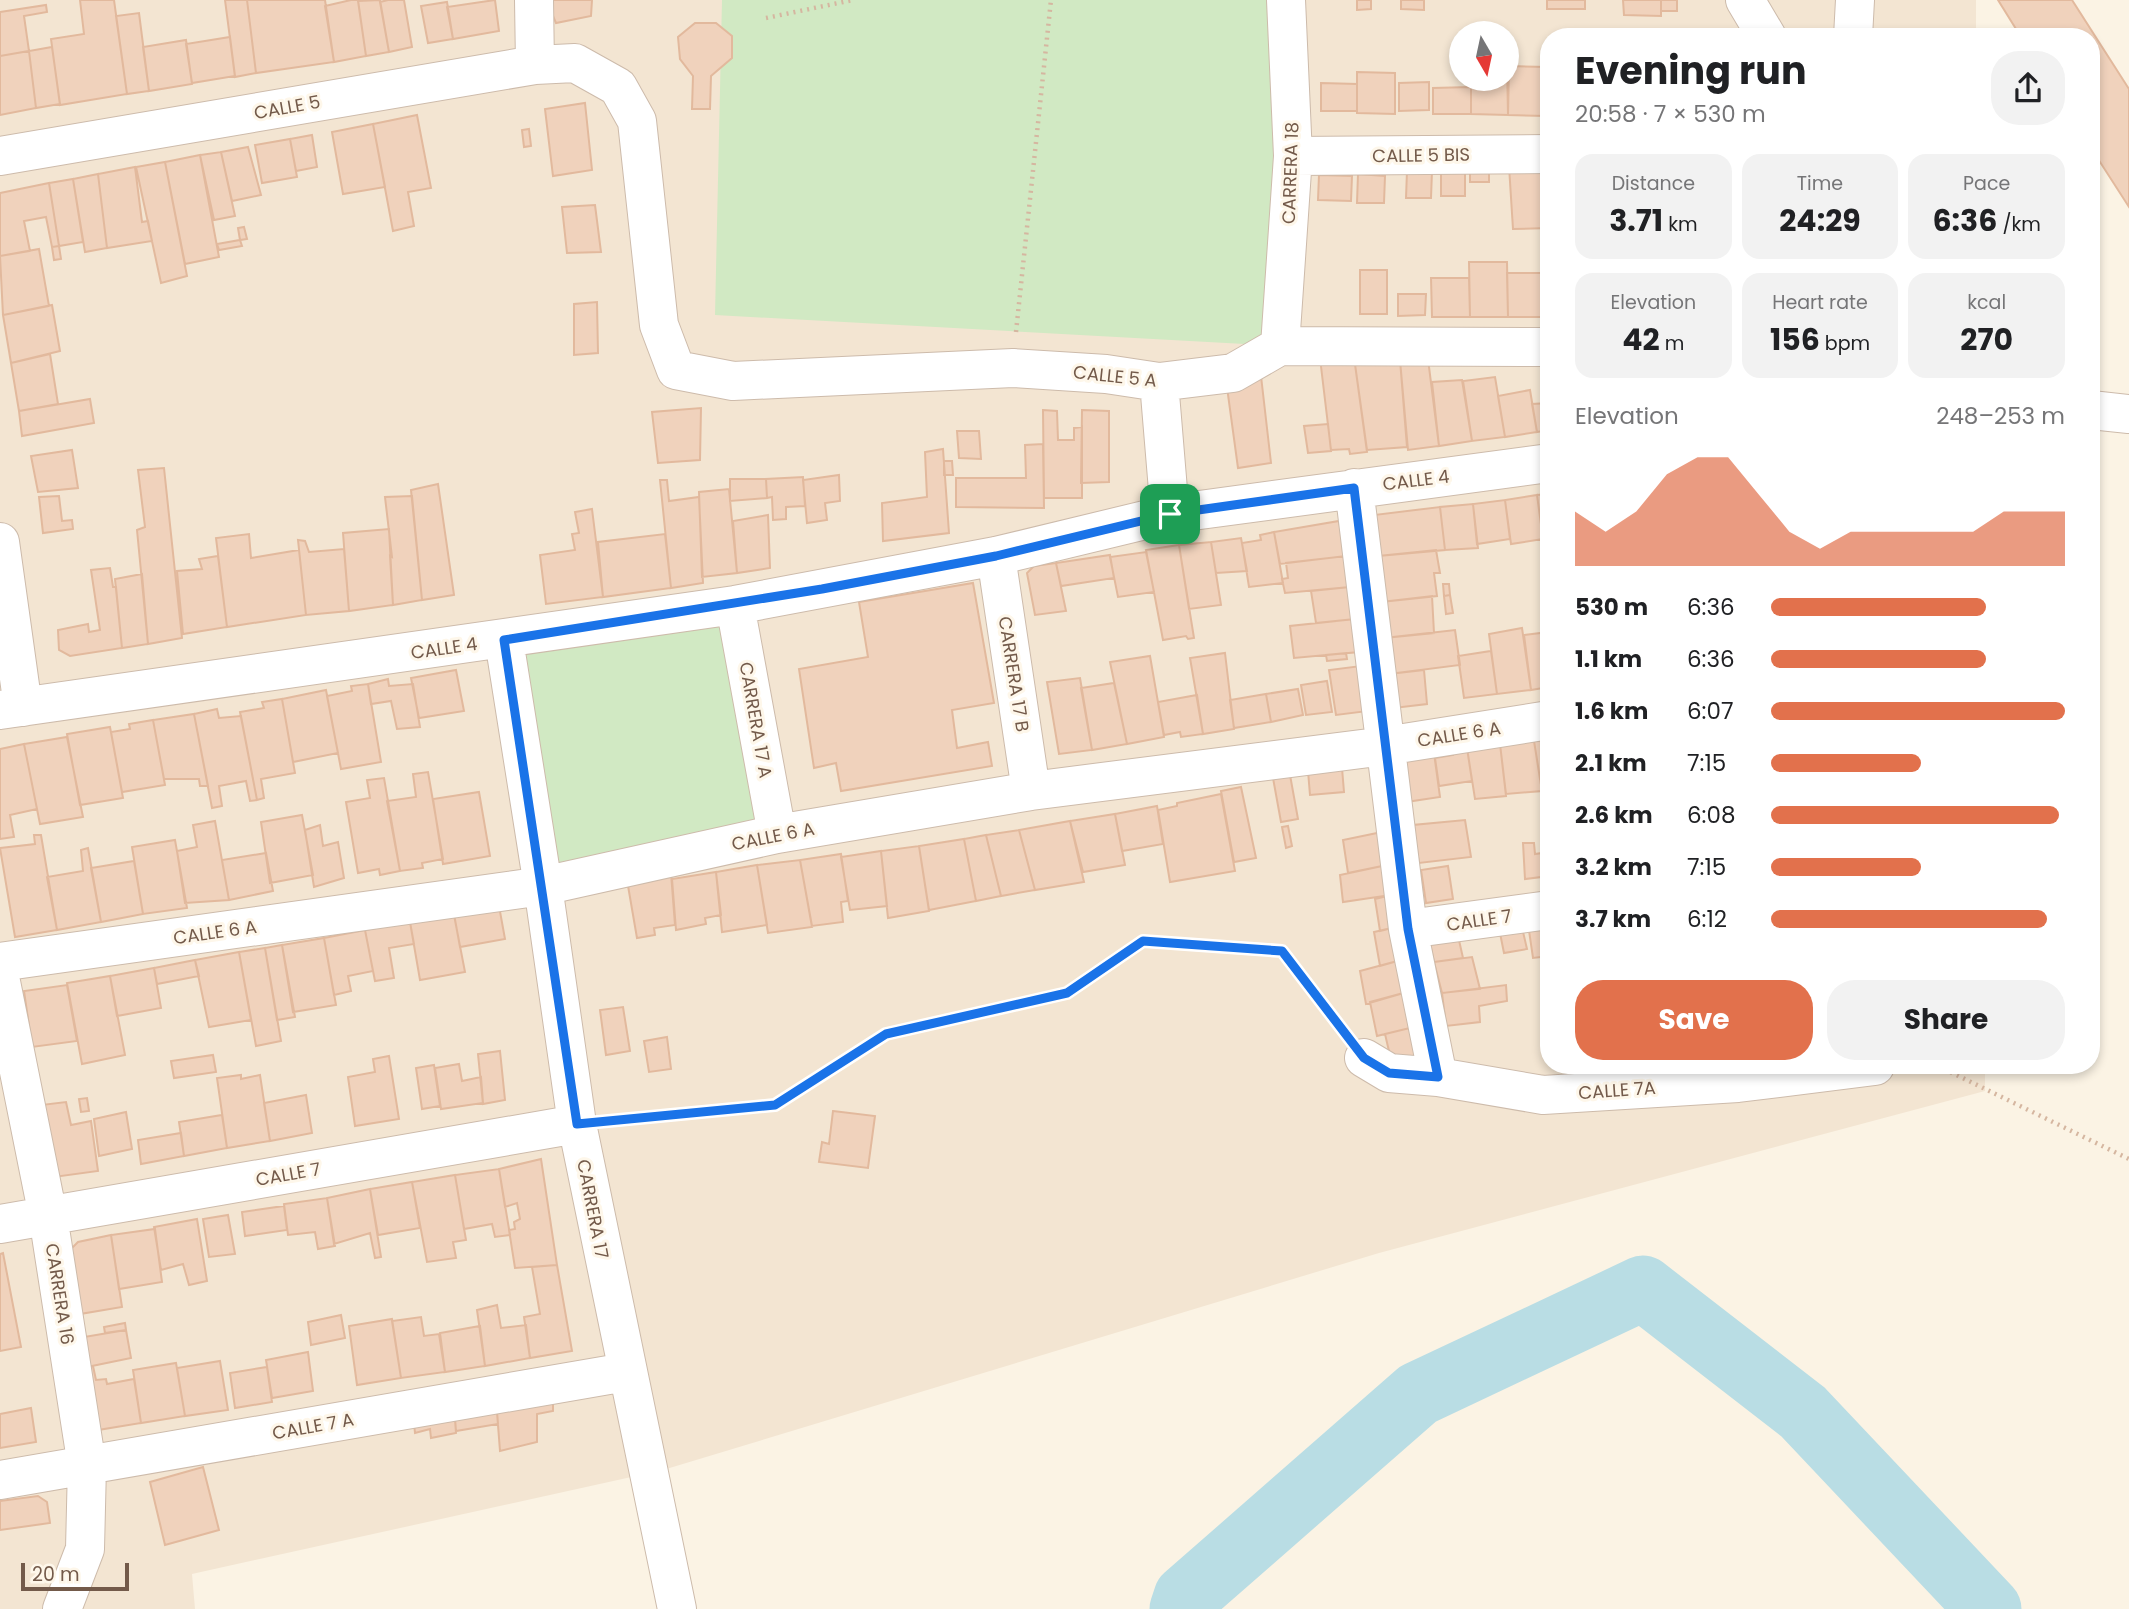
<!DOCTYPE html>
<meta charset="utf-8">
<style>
:root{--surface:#fff;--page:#f2f2f2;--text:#202124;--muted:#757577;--accent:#e2714c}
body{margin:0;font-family:Poppins,sans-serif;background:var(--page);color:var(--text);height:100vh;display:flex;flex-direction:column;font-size:26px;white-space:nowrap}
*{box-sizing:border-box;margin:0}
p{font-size:23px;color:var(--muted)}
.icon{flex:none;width:38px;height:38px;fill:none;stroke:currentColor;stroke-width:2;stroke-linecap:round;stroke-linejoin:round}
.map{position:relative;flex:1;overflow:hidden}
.panel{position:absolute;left:1540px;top:28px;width:560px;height:1046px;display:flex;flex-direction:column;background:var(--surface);border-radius:28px;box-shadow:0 4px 10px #0003}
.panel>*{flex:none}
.needle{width:46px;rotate:171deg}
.controls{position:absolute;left:1449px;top:21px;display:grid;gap:14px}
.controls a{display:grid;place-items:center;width:70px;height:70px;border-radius:50%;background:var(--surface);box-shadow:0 4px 10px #0003;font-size:35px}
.scale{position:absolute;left:21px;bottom:18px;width:108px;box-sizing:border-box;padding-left:7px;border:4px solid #735a4a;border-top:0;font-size:19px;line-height:24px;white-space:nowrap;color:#735a4a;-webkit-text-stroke:5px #fef7ea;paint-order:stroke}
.pin{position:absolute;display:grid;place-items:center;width:60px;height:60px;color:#fff;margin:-30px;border-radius:14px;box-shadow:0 4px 10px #0006}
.round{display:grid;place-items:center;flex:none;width:74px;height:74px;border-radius:28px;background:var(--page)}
.overview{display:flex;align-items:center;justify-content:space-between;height:119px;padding:0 35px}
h1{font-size:38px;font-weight:700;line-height:52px}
.figures{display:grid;grid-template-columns:repeat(3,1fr);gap:10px;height:119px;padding:7px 35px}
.figures div{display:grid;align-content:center;border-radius:18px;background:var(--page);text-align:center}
.figures b{font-size:30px;font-weight:700}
.figures small{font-size:19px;font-weight:400}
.figures p{font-size:19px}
.chart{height:196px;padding:14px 35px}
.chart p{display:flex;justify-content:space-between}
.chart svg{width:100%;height:126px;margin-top:7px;fill:var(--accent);opacity:.7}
.primary-button{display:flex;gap:14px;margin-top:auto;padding:14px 35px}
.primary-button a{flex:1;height:80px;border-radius:28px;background:var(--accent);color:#fff;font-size:28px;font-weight:700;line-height:80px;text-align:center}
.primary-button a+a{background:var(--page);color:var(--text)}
ul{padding:0 35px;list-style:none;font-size:23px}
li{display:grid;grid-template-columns:112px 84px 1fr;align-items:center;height:52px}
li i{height:18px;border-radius:9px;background:var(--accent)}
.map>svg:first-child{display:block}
.residential{fill:#f3e5d2;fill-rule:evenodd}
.green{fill:#d1e9c3}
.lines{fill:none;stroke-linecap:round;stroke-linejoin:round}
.river{stroke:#b9dde4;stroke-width:65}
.building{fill:#f0d2bc;stroke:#e2b99d;stroke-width:2}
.minor-casing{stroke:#cdbbab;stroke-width:40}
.path{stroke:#d5b6a0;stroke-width:4.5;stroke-dasharray:2 5;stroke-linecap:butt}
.minor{stroke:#fff;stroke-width:38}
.route-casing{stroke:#fff;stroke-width:14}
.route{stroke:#1a73e8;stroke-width:9}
.labels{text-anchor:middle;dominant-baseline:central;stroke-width:6;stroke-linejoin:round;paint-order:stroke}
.street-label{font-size:18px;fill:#735a4a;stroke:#fef7ea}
</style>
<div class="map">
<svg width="2129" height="1609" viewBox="0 0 2129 1609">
<rect width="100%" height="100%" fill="#fbf3e4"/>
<!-- residential -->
<path class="residential" d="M0,0h1976v37h-427v1029h436v25l-606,162 -716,217 -471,104 3,35h-195zM1461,33h46v46h-46z"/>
<!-- green -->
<path class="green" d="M722,0h569l-11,346 -565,-31z
M735,605l42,229 -234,52 -39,-246z"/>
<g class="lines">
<!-- river -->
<path class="river" d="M1182,1609l4,-12 232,-203 225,-106 160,124 186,197"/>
</g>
<!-- building -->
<path class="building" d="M80,0h34l13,94 -67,11 -9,-66 33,-5z
M225,0h22l9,73 -21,4z
M247,0h78l9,62 -78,11z
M351,0h7l8,56 -32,6 -9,-56z
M380,0l9,52 -23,4 -8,-55z
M388,0h16l8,47 -23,5 -9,-50z
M495,0l4,31 -46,8 -6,-32z
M553,0h39l-1,16 -35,7 -3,-7z
M1357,0h14v9l-14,1z
M1401,0h23v10l-23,-1z
M1547,0h38v9h-38z
M1623,0h38v16l-37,-1z
M1661,0h16v11h-16z
M1998,0h74l57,89v118l-38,-59v-111h-70z
M447,2l6,37 -25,4 -7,-37z
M46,5l1,7 -23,4 5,35 -29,5v-44z
M139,13l10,78 -22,3 -11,-78z
M695,23h21l16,13v22l-21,18 -1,33h-18l1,-33 -13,-17 -2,-22z
M230,37l5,39 -43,7 -6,-39z
M186,40l6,44 -43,7 -6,-44z
M52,47l8,57 -24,4 -7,-57z
M29,51l7,57 -36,7v-59z
M1507,64l1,51 -37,-1v-35h36z
M1509,66l38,1 -1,49 -38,-1z
M1357,72l38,1v41l-38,-1z
M1429,82v28l-30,1v-28z
M1321,83l36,1v27h-36z
M1471,87v27h-38v-26z
M585,103l7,67 -39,6 -8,-67z
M417,115l14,73 -23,4 6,34 -21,5 -20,-107z
M373,124l12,63 -42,7 -11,-62z
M529,129l2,17 -7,1 -2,-17z
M312,135l5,32 -21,4 -6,-32z
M290,139l7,38 -35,6 -7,-38z
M248,147l13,48 -29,6 -11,-49z
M221,152l14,64 -21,4 -14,-65z
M200,155l19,102 -34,7 -20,-102z
M165,162l22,114 -26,7 -25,-116z
M1489,165v17h-19v-16z
M1509,166l40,1v61l-36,1z
M135,167l7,55 6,-1 4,20 -45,7 -9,-74z
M1441,169h24v27h-24z
M1407,171h25l-1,27h-25z
M98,174l9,74 -22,4 -12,-73z
M1358,174l27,2 -1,27h-27z
M1319,175l33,1 -1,25 -33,-1z
M73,179l10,63 -24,4 -10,-63z
M49,183l10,63 -7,1 -6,-30 -22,4 6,30 -30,5v-63z
M595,205l6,47 -34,1 -5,-46z
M244,227l3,12 -7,1 -2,-12z
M240,240l2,6 -23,4 -2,-6z
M59,246l2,13 -7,1 -2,-13z
M39,249l10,57 -46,9 -3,-59z
M1469,262h38l1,55h-38z
M1360,270h27v44h-27z
M1507,273h38l1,44h-38z
M1431,278h38l1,39h-38z
M1398,294h28l-1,21 -27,1z
M597,302l1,51 -24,2v-51z
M52,305l8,46 -49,12 -8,-48z
M50,354l8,50 -39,7 -8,-48z
M1354,357l13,95 -17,2 -1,-5 -18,1 -11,-92z
M1354,357l46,3 7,87 -40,3z
M1428,359l11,87 -31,4 -8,-90z
M1261,376l10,87 -33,5 -12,-88z
M1495,377l10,60 -33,4 -9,-60z
M1462,380l10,61 -33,5 -7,-64z
M1530,390l7,42 -32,5 -7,-41z
M90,399l4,24 -72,13 -3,-25z
M1549,403v27l-12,2 -5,-28z
M701,408l-1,52 -42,3 -6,-51z
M1043,410l14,1 1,29h16v-12l8,-1v71h-38z
M1082,410l27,1v71l-28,1z
M1328,424l3,27 -23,2 -4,-27z
M957,431h22l2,28 -22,-1z
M1043,444l1,64 -88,-1v-29h70l-1,-33z
M943,449l6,84 -66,8 -1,-38 45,-6 -2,-45z
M72,450l6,38 -40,4 -7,-36z
M944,461h8l1,14h-9z
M164,468l18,170 -34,6 -11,-114 8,-3 -7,-57z
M839,475l1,26 -15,2 2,17 -20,3 -4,-43z
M803,477l2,29 -19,1v12l-13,1 -1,-23 -5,1 -1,-19z
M730,479h36l1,19 -37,3z
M660,480h7l2,21 30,-4 4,86 -32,5z
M438,484l16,111 -32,5 -11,-110z
M729,489l8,84 -35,4 -3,-85z
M1549,494v66h-3l-9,-65z
M1537,495l6,44 -32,5 -6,-44z
M59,496l3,25 10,-1 1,9 -30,4 -4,-36z
M412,496l10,104 -29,5 -3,-49 2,1 -7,-60z
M1505,500l5,39 -33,5 -4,-40z
M1473,504l5,44 -33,2 -5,-43z
M1440,507l5,43 -66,6 -5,-41z
M592,509l11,88 -57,7 -6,-49 35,-5 -3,-16 7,-1 -4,-21z
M768,515l2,53 -33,5 -4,-52z
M1339,521l7,35 -66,8 -6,-32z
M389,529l4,76 -44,6 -6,-78z
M1274,532l9,51 -34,4 -7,-44 19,-3 -1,-5z
M249,534l2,24 48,-8 7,65 -79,12 -11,-89z
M665,534l6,54 -68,9 -5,-55z
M1241,538l6,33 -31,2 -5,-31z
M298,540l7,1 4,11 35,-3 5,62 -43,4z
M1211,542l10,63 -32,4 -10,-64z
M1179,545l15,93 -6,1 -2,-3 -23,4 -17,-90z
M1436,550l4,23h-6l3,23 -55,6 -3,-46z
M1146,552l8,40 -36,5 -8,-40z
M1110,555l4,23 -53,8 -5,-23z
M218,556l9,71 -44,7 -6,-63 25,-2 -3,-10z
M1346,556l4,31 -65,6 -3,-14 6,-1 -2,-15z
M1056,563l10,48 -31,4 -8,-42 7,-7z
M110,568l3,19h3l6,61 -52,8 -11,-6 -1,-20 30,-6 1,8 11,-2 -9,-60z
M142,574l6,70 -26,4 -7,-69z
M973,583l21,120 -42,7 5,38 31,-6 4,24 -151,25 -5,-28 -22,5 -15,-99 69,-12 -9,-55z
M1443,584h6l1,11 -6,1z
M1350,587l5,32 -39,4 -5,-32z
M1450,595l3,18 -7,1 -2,-18z
M1432,596l2,37 -49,5 -3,-36z
M1355,619l4,33 -65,6 -4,-32z
M1522,628l9,62 -34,4 -8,-60z
M1455,630l5,35 -71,9 -4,-36z
M1549,632v55l-18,3 -7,-55z
M1491,651l6,43 -33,4 -6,-42z
M1225,653l9,76 -31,5 -13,-76z
M1346,653l1,6 -20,2 -1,-6z
M1150,656l14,81 -37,7 -17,-82z
M1361,666l7,45 -32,4 -7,-45z
M456,670l8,41 -45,7 -8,-40z
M1424,670l3,34 -33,4 -5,-34z
M1080,678l12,72 -33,4 -12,-72z
M388,679l1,7 24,-2 7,43 -23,2 -6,-28 -20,3 -3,-20z
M1327,681l5,31 -26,3 -5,-30z
M1114,683l13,61 -35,6 -11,-62z
M368,684l13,78 -40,7 -14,-73 25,-5 -1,-5z
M1298,689l5,26 -32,7 -5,-28z
M326,690l12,63 -45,9 -11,-63z
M1266,694l5,28 -37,6 -4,-28z
M1197,695l6,39 -22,3 -1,-5 -16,3 -6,-33z
M282,699l13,74 -34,6 3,19 -7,2 -17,-88 24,-4 -2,-6z
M217,709l2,9 22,-2 16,84 -7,1 -4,-20 -27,5 3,20 -10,2 -18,-94z
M194,714l14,72h-8l-1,-7h-35l-11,-59z
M153,720l12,65 -43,7 -11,-60 19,-3 -1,-5z
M110,727l13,71 -43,7 -13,-71z
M67,737l16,80 -43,7 -16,-80z
M1549,740v39h-9l-6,-38z
M1534,741l8,50 -36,3 -6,-50z
M24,744l13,65 -27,6 4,22 -14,2v-90z
M1500,744l6,52 -31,3 -8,-51z
M1467,748l5,33 -33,5 -4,-28 18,-3 -1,-5z
M1434,753l6,44 -34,5 -7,-44z
M1342,768l2,24 -34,3 -2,-24z
M428,772l15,87 -21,4 1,5 -23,3 -13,-70 29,-4 -3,-23z
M1290,775l8,44 -17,3 -8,-44z
M384,778l16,93 -20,4 -1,-6 -21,4 -12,-71 24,-4 -3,-18z
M1241,787l15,71 -22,4 -13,-71z
M479,792l11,64 -47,8 -10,-65z
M1221,794l14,77 -65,11 -12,-72 19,-4v-3z
M1157,806l6,38 -41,7 -7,-37z
M1115,814l10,51 -42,7 -13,-51z
M302,815l11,60 -43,8 -9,-61z
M1465,820l6,37 -52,6 -6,-38z
M215,821l14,79 -44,3 -8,-52 20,-4 -4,-22z
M1070,821l14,61 -49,8 -16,-60z
M320,825l3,21 15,-4 6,36 -30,9 -9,-57z
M1288,826l4,20 -6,2 -4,-21z
M1019,830l16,60 -34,6 -15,-61z
M1382,832l5,33 -39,8 -5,-33z
M34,835h7l16,95 -42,7 -15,-89 35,-4z
M986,835l15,61 -25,5 -12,-62z
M964,839l12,62 -47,9 -10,-64z
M175,840l12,68 -44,6 -11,-67z
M1523,843h11l1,11 14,-2v24l-24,3z
M919,846l10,65 -41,7 -7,-67z
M88,848l13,74 -44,8 -10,-53 36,-6 -2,-21z
M881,851l6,55 -37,4 -9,-53z
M266,853l7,38 -44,9 -7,-40z
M841,854l7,47 -7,1 2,20 -31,4 -12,-66z
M800,860l12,67 -44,6 -11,-68z
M134,861l9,53 -42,8 -10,-54z
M757,865l10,60 -45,7 -6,-60z
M1387,865l4,30 -48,7 -3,-27z
M1448,866l5,33 -27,4 -5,-33z
M716,872l5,43 -16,3 1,6 -30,6 -4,-51z
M671,873l4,52 -21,3 1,7 -18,3 -10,-58z
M1391,895l5,32 -16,4 -5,-32z
M499,906l6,33 -45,8 -6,-33z
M454,915l11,57 -45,8 -10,-58z
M1549,915v41l-16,2 -6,-41z
M1520,919l7,30 -23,4 -6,-30z
M410,922l4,22 -25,4 5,30 -19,3 -10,-51z
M1396,927l5,33 -21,6 -6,-34z
M1456,927l7,31 -29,4 -7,-31z
M365,930l8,41 -25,5 3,15 -17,4 -10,-57z
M324,938l12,67 -43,7 -11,-67z
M282,945l13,72 -18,3 -12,-72z
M265,948l16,93 -25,5 -17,-94z
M239,952l12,68 -42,7 -14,-67z
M1472,957l8,32 -38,4 -8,-31z
M195,960l4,16 -42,8 -3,-16z
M1401,960l6,32 -41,12 -6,-33z
M154,968l7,40 -44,8 -7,-40z
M110,976l15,79 -43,9 -15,-81z
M67,985l10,56 -45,6 -8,-56z
M1506,985l1,16 -28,5 1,16 -34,4 -4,-33z
M1407,992l7,35 -37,9 -7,-34z
M623,1007l7,44 -24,4 -6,-45z
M1414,1027l7,30 -29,7 -7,-30z
M667,1037l4,32 -22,3 -5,-31z
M500,1051l5,49 -22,4 -5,-50z
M213,1055l3,17 -42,6 -3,-17z
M389,1056l10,63 -44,7 -7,-49 27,-5 -2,-13z
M459,1064l3,17 19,-4 2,26 -42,6 -6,-41z
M434,1065l6,41 -18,3 -6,-41z
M241,1075v4l19,-4 10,66 -43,7 -10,-70z
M306,1095l6,38 -42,8 -6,-38z
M87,1098l2,13 -8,1 -2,-13z
M66,1102l5,23 20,-4 7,50 -44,6 -13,-72z
M833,1111l42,5 -7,52 -49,-6 3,-20 7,2z
M126,1112l6,37 -33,7 -5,-37z
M222,1115l5,33 -43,8 -5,-34z
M181,1133l3,23 -43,8 -3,-24z
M541,1159l16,106 -42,3 -6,-38 6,-1 -1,-7 6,-3 -3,-16 -12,4 -6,-38z
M499,1169l11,66 -15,2 -3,-13 -28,5 -9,-54z
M455,1175l11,65 -13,2 3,16 -29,4 -15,-80z
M412,1182l8,46 -42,7 -8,-46z
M370,1189l11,68 -6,1 -5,-25 -36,11 -7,-46z
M327,1198l8,48 -17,3 -3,-17 -27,3 -4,-31z
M284,1206l3,24 -42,6 -3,-24z
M228,1215l7,39 -26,3 -6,-38z
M197,1219l10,62 -18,4 -6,-21 -22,6 -7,-43z
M155,1229l7,53 -43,7 -8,-54z
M111,1235l11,72 -42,7 -10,-64 8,-8z
M3,1253l18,94 -21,4v-97z
M557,1265l15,86 -42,7 -6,-41 16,-3 -8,-47z
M497,1305l4,23 25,-3 4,33 -45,8 -8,-56z
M341,1315l4,23 -34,7 -3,-23z
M421,1317l3,19 15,-2 6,38 -44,6 -9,-57z
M392,1319l9,59 -44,7 -8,-59z
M125,1323l1,7 -21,3 -1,-6z
M480,1326l5,40 -40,6 -5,-39z
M126,1330l5,28 -44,9 -3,-30z
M308,1352l5,39 -41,7 -6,-38z
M220,1361l8,49 -43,6 -8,-48z
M176,1363l9,53 -44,7 -8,-53z
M93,1366l3,14 10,-1 1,5 27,-5 7,44 -43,7 -11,-63z
M267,1367l5,35 -37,6 -5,-35z
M553,1387v24l-16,3v28l-37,9 -4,-52z
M496,1399l2,25 -42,7 -2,-25z
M454,1406l2,27 -25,5 -1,-9 -15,4 -2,-19z
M31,1408l5,34 -36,6v-34z
M203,1467l16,63 -54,15 -15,-63z
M38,1496l9,6 3,21 -50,7v-29z"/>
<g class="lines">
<defs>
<path id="minor" d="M534,0l1,65
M1745,0l22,37
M1853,37l2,-37
M0,156l535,-91 40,-2 43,24 19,34 22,204 17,45 57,11 280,-13 93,6 53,8 74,-9 47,-27 269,1
M1293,156l256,-2
M1280,346l13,-190 -7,-156
M1159,382l11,132
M2091,410l38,4
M1354,488l54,441 30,148
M0,542l23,165
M996,556l35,235
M735,605l42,229
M504,640l39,246 34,238 100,485
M0,710l735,-105 261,-49 174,-42 379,-51
M1408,929l141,-19
M0,962l543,-76 234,-52 254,-43 354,-45 164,-26
M0,977l48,239 39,250 -2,83 -23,60
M1364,1058l25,15 49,4 105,18 195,-12 137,-17
M0,1224l577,-100
M0,1480l626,-108"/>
</defs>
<!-- minor casing -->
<use href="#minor" class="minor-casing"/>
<!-- path -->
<path class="path" d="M766,18l87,-18
M1016,332l35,-332
M1938,1066l191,93
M612,1121l163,-16 111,-71 181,-41 76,-52 139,10 60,79"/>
<!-- minor -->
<use href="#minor" class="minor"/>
</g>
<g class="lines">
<defs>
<path id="route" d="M1354,488l54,441 30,148 -49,-4 -25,-15 -82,-107 -139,-10 -76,52 -181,41 -111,71 -198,19 -73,-484 318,-51 174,-33 174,-42z"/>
</defs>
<!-- route casing -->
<use href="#route" class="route-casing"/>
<!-- route -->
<use href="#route" class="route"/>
</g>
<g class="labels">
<!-- street labels -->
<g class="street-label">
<text transform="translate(287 107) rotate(-10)">CALLE 5</text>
<text transform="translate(1421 155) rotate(-1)">CALLE 5 BIS</text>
<text transform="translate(1290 173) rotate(-88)">CARRERA 18</text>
<text transform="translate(1115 376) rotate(6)">CALLE 5 A</text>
<text transform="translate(1416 480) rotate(-7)">CALLE 4</text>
<text transform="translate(444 648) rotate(-8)">CALLE 4</text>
<text transform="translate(1014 674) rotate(81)">CARRERA 17 B</text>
<text transform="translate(756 720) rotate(80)">CARRERA 17 A</text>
<text transform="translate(1459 734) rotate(-9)">CALLE 6 A</text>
<text transform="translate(773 836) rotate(-11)">CALLE 6 A</text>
<text transform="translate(1479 920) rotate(-8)">CALLE 7</text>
<text transform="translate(215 932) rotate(-8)">CALLE 6 A</text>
<text transform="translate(1617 1090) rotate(-4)">CALLE 7A</text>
<text transform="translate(288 1174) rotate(-10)">CALLE 7</text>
<text transform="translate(593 1209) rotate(79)">CARRERA 17</text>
<text transform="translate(60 1294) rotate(81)">CARRERA 16</text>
<text transform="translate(313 1426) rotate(-10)">CALLE 7 A</text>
</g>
</g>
</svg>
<div class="controls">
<a><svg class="needle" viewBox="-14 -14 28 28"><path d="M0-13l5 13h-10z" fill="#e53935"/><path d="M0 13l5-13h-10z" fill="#757577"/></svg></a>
</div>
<div class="scale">20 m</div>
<div class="pin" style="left:1170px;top:514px;background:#1e9e55"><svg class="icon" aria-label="arrive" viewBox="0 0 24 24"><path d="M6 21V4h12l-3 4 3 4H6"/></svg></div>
<section class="panel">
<div class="overview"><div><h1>Evening run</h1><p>20:58 · 7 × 530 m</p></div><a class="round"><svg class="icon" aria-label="share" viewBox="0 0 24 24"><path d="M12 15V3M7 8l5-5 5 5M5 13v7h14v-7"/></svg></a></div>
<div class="figures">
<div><p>Distance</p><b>3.71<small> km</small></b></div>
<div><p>Time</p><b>24:29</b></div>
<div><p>Pace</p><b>6:36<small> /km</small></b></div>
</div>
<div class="figures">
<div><p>Elevation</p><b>42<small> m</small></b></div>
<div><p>Heart rate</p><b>156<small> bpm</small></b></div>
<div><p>kcal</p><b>270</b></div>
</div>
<div class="chart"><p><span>Elevation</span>248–253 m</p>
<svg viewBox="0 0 160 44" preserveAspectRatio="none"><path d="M0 44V25L10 32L20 25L30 12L40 6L50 6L60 19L70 32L80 38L90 32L100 32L110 32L120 32L130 32L140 25L150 25L160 25V44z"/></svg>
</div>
<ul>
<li><b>530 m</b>6:36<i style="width:73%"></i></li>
<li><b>1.1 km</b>6:36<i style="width:73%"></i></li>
<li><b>1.6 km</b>6:07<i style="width:100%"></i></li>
<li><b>2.1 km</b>7:15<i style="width:51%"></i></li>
<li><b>2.6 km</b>6:08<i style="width:98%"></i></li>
<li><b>3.2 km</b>7:15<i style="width:51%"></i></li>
<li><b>3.7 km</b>6:12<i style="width:94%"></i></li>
</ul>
<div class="primary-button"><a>Save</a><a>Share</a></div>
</section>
</div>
